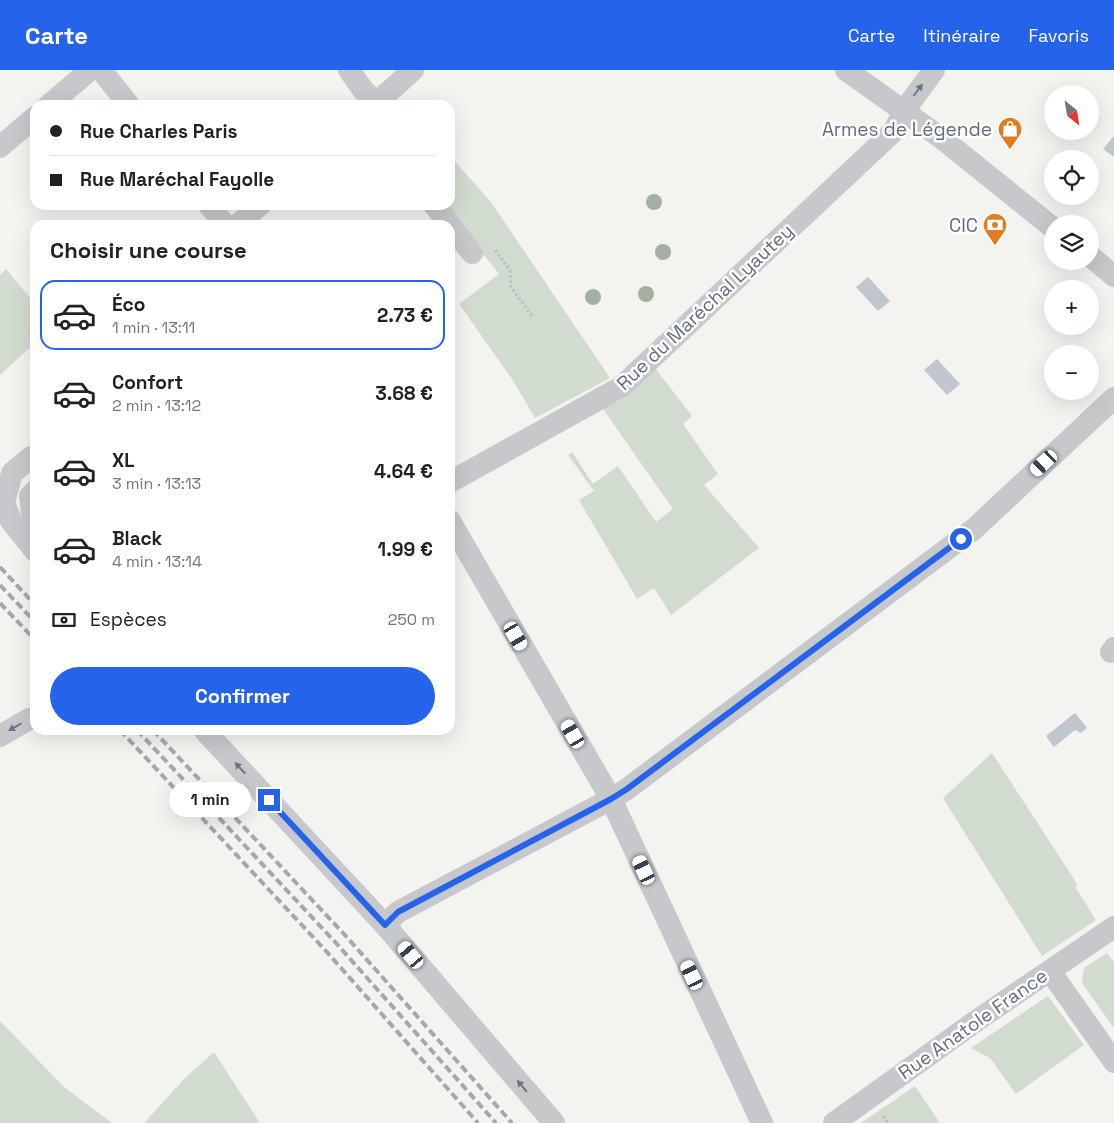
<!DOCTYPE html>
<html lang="fr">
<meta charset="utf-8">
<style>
body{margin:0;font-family:"Space Grotesk",sans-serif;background:#f2f2f2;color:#222;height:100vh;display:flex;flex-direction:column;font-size:19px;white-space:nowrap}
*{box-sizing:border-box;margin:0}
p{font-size:16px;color:#767676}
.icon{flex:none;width:28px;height:28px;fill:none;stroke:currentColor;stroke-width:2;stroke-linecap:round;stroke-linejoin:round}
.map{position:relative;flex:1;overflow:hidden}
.drawer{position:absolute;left:30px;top:150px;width:425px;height:515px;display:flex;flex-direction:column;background:#fff;border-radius:15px;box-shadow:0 5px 20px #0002}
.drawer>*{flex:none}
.top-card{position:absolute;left:30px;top:30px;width:425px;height:110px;border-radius:15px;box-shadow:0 5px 20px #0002;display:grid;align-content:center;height:110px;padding:0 20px;background:#fff}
.needle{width:32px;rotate:150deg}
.buttons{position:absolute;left:1044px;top:15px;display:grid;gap:10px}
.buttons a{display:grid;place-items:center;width:55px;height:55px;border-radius:50%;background:#fff;box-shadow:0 5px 20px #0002;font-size:25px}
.end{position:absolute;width:22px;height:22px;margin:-11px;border:6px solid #2563eb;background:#fff;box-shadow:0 0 0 2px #fff}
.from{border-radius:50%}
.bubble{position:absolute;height:35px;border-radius:18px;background:#fff;box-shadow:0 5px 20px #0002;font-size:16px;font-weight:700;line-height:35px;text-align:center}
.car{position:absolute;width:15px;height:30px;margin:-15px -8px;border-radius:6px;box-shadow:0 0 4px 1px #0007;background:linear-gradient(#fff 24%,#345 0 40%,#fff 0 76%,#345 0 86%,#fff 0)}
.top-card b{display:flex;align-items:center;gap:18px;height:48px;font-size:19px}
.top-card b+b{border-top:1px solid #e0e0e0}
.top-card i{width:12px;height:12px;background:#222}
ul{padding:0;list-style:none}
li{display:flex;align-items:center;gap:15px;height:70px;margin:0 10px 8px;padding:0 10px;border:2px solid transparent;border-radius:15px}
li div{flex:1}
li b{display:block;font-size:19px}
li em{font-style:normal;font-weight:700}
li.on{border-color:#2563eb}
li>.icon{width:45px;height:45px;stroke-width:1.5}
h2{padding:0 20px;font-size:22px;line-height:60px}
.pay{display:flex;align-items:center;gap:12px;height:55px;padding:0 20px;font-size:19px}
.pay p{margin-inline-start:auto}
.primary-button{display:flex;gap:10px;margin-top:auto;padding:10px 20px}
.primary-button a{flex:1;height:58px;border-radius:30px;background:#2563eb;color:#fff;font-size:20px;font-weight:700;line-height:58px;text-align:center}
header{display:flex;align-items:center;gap:30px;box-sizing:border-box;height:70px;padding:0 25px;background:#2563eb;color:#fff}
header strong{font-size:24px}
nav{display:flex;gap:28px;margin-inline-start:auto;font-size:18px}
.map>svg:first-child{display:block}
.green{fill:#d2dbd0}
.water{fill:#bfc6cd}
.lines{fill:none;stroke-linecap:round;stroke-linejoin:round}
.path{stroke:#bdbec0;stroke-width:3;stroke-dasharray:2.5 2.5;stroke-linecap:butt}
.minor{stroke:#c6c8cc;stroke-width:22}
.rail{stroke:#a3a7ae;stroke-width:4;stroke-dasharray:8 4;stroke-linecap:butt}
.tree{fill:#a3b0a1}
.oneway{fill:#6c7588}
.route{stroke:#2563eb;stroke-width:6}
.labels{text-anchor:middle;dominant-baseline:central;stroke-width:5;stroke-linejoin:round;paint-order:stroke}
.poi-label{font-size:19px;fill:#626c81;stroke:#fff;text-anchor:end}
.street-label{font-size:19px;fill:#626c81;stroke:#fff}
</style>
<header>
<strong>Carte</strong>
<nav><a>Carte</a><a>Itinéraire</a><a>Favoris</a></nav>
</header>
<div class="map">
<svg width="1114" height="1053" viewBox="0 0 1114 1053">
<rect width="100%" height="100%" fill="#f3f4ef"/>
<!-- green -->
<g class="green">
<path d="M450,86L491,132L610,308L535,348L512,309L459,234L499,204L444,135H450Z"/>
<path d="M6,199L35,234V273L0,305V205Z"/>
<path d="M655,298L692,346L683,354L718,404L704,415L759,478L671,545L654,518L637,529L579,430L594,421L568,385L572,382L593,414L618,396L656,452L673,439L603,339L623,329Z"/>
<path d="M992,683L1074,809L1077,815L1076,818L1096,850L1042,886L943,728Z"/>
<path d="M1107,883L1114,892V958L1082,913L1084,898Z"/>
<path d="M1048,926L1084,975L1016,1024L990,988L971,978Z"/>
<path d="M0,951L64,1017L112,1053H0Z"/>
<path d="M214,982L260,1053H144L186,1007Z"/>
<path d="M915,1016L940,1053H861Z"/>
</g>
<!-- water -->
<g class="water">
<path d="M1114,66V87L1103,79Z"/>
<path d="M868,207L890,231L878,241L856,217Z"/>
<path d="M937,289L960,314L947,325L924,300Z"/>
<path d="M1075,643L1087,658L1081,663L1075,660L1054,677L1046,666Z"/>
</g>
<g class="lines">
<!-- path -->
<g class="path">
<path d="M495,180L510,200L511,217L532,246"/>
<path d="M883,1046L888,1053"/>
</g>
<!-- minor -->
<g class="minor">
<path d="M101,0L129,35"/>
<path d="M349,0L364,21L377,33"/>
<path d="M846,0L940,67L1052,157"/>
<path d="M49,35L90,0"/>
<path d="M374,35L413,0"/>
<path d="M0,77L35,47"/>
<path d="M209,135L225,155"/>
<path d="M434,135L450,155"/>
<path d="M237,155L260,135"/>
<path d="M450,155L472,183"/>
<path d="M1090,186L1114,206"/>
<path d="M31,387L12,403L4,432L11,451L35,481"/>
<path d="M450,412L621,317L894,61L904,41L934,0"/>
<path d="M35,421L30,426L35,471"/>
<path d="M450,451L611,729L762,1053"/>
<path d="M1111,582L1114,578"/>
<path d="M204,660L385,855L554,1053"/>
<path d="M0,666L29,649"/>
<path d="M385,855L398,842L611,729L627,719L974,459L1114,328"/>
<path d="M1050,901L1114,992"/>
<path d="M834,1053L976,951L1114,857"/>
</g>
<!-- rail -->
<g class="rail">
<path d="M0,497L35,535"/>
<path d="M0,515L35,552"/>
<path d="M0,533L35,570"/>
<path d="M120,660L326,881L478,1053"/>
<path d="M137,660L336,873L496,1053"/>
<path d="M153,660L344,864L512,1053"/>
</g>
</g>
<!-- trees -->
<g class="tree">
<circle cx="654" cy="132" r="8"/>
<circle cx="663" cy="182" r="8"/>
<circle cx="646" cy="224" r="8"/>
<circle cx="593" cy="227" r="8"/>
</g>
<!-- one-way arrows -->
<defs><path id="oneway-solid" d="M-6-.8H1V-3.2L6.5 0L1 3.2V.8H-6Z" transform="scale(1.25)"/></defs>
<g class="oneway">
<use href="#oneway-solid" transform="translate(918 20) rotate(-53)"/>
<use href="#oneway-solid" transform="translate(15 657) rotate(150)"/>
<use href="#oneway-solid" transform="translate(240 698) rotate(-133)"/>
<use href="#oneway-solid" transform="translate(522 1016) rotate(-130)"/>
</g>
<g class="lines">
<!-- route -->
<path class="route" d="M269,730L385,855L398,842L611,729L627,719L961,469"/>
</g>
<!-- icons -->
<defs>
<symbol id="shop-pin" viewBox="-11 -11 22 30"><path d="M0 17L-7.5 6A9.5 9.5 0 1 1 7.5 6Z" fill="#e37b20" stroke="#fff"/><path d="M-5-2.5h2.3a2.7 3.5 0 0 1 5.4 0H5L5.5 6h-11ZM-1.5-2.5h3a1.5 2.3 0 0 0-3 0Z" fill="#fff"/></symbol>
<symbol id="bank-pin" viewBox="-11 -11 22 30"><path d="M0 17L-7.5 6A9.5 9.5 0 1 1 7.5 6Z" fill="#e37b20" stroke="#fff"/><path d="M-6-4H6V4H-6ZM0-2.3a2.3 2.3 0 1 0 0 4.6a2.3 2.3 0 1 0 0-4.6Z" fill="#fff"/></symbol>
</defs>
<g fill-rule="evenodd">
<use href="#shop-pin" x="996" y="45" width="28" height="38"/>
<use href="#bank-pin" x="981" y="141" width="28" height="38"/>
</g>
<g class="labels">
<!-- poi labels -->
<g class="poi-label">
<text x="992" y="59">Armes de Légende</text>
<text x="978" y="155">CIC</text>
</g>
<!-- street labels -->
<g class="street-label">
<text transform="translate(705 237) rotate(-43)">Rue du Maréchal Lyautey</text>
<text transform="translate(973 954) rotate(-35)">Rue Anatole France</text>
</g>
</g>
</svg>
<div class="buttons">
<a><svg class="needle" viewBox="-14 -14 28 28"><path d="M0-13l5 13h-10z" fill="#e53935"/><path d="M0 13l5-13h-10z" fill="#767676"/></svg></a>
<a><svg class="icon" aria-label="locate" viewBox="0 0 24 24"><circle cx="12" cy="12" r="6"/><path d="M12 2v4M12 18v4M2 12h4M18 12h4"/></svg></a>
<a><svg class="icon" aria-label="layers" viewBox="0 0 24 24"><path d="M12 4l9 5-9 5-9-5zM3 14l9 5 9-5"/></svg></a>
<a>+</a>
<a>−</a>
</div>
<i class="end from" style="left:961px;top:469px"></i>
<i class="end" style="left:269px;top:730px"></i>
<div class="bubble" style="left:169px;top:712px;width:82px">1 min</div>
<i class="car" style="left:1044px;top:393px;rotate:227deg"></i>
<i class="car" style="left:516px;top:566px;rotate:150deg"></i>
<i class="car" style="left:573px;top:664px;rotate:330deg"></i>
<i class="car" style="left:644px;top:800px;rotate:335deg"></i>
<i class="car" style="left:411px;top:885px;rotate:320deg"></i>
<i class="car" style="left:692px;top:905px;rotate:335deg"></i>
<div class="top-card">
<b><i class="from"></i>Rue Charles Paris</b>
<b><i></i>Rue Maréchal Fayolle</b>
</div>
<section class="drawer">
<h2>Choisir une course</h2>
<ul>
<li class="on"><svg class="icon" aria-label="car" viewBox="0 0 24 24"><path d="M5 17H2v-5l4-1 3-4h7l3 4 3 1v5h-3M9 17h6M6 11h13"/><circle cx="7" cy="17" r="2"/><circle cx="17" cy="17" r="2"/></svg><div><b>Éco</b><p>1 min · 13:11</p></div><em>2.73 €</em></li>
<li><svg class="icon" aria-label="car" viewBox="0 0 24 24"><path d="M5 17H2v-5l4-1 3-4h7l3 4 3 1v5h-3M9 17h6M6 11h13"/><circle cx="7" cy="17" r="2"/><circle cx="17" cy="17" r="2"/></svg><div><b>Confort</b><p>2 min · 13:12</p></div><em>3.68 €</em></li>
<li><svg class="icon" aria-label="car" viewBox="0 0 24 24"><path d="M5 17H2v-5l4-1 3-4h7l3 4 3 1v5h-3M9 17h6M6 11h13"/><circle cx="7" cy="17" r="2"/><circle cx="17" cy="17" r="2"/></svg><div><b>XL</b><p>3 min · 13:13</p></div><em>4.64 €</em></li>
<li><svg class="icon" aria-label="car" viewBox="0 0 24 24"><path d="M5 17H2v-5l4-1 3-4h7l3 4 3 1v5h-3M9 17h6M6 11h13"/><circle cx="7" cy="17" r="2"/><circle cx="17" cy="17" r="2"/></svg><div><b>Black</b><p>4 min · 13:14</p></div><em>1.99 €</em></li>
</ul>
<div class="pay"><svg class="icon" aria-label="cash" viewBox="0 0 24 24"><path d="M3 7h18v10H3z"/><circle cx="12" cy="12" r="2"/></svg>Espèces<p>250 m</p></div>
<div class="primary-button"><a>Confirmer</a></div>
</section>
</div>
